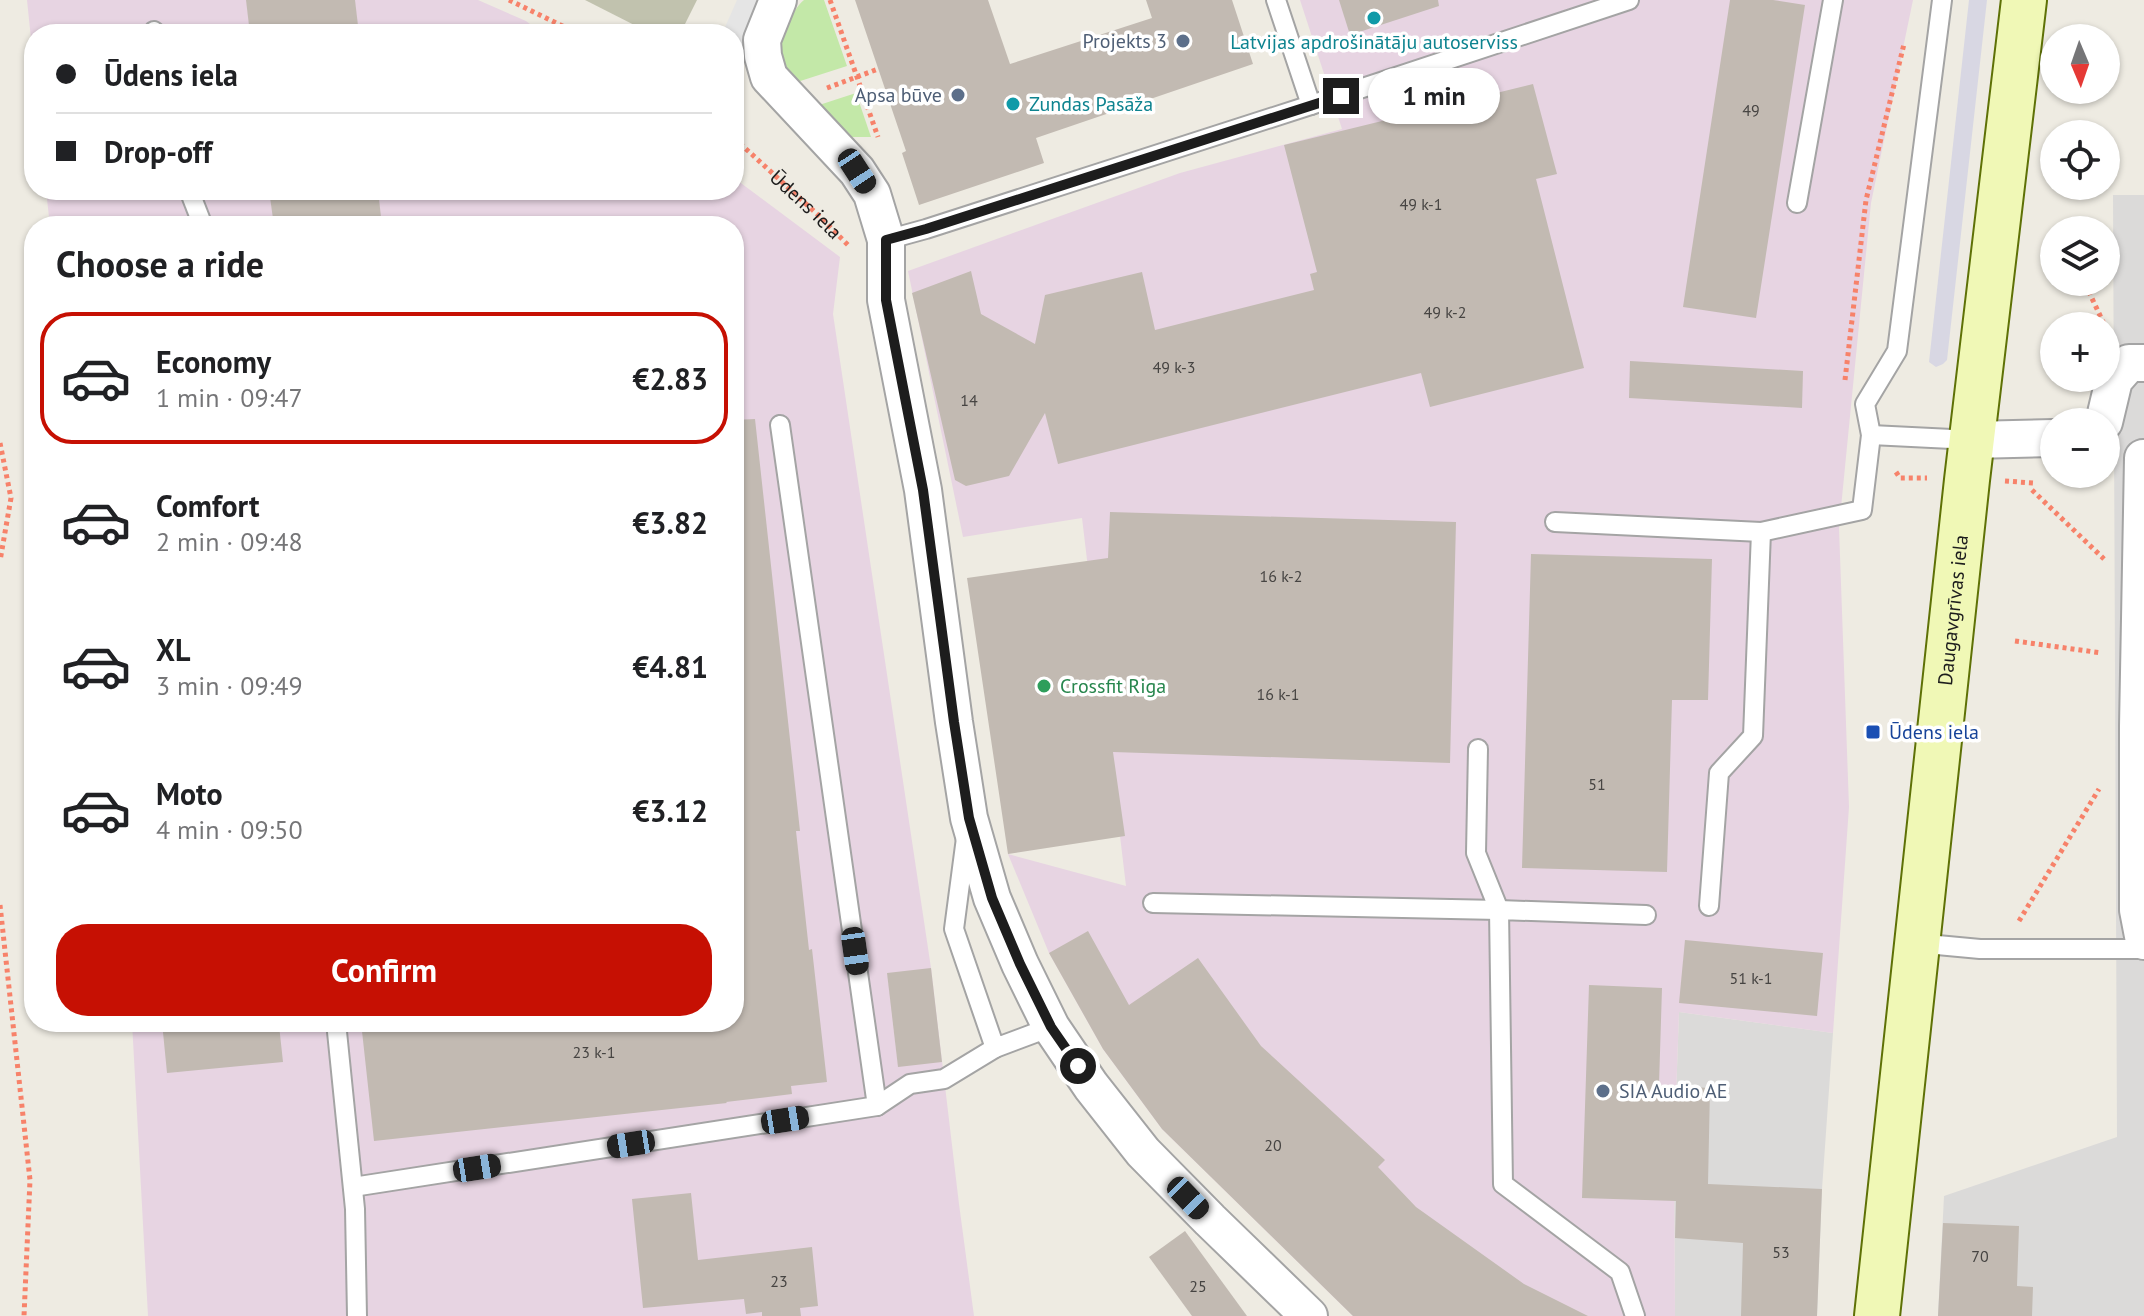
<!DOCTYPE html>
<meta charset="utf-8">
<style>
body{margin:0;font-family:"PT Sans",sans-serif;background:#f6f6f6;color:#202124;height:100vh;display:flex;flex-direction:column;font-size:30px;white-space:nowrap}
*{box-sizing:border-box;margin:0}
p{font-size:26px;color:#757577}
.icon{flex:none;width:44px;height:44px;fill:none;stroke:currentColor;stroke-width:2;stroke-linecap:round;stroke-linejoin:round}
.map{position:relative;flex:1;overflow:hidden}
.panel{position:absolute;left:24px;top:216px;width:720px;height:816px;display:flex;flex-direction:column;background:#fff;border-radius:32px;box-shadow:0 2px 6px #0004}
.panel>*{flex:none}
.banner{position:absolute;left:24px;top:24px;width:720px;height:176px;border-radius:32px;box-shadow:0 2px 6px #0004;display:grid;align-content:center;height:176px;padding:0 32px;background:#fff}
.needle{width:52px;rotate:178deg}
.fabs{position:absolute;left:2040px;top:24px;display:grid;gap:16px}
.fabs a{display:grid;place-items:center;width:80px;height:80px;border-radius:50%;background:#fff;box-shadow:0 2px 6px #0004;font-size:40px}
.end{position:absolute;width:36px;height:36px;margin:-18px;border:10px solid #1d1d1d;background:#fff;box-shadow:0 0 0 4px #fff}
.from{border-radius:50%}
.bubble{position:absolute;height:56px;border-radius:28px;background:#fff;box-shadow:0 2px 6px #0004;font-size:26px;font-weight:700;line-height:56px;text-align:center}
.car{position:absolute;width:24px;height:48px;margin:-24px -12px;border-radius:10px;box-shadow:0 0 6px 2px #0007;background:linear-gradient(#222 24%,#8ab4d8 0 40%,#222 0 76%,#8ab4d8 0 86%,#222 0)}
.banner b{display:flex;align-items:center;gap:28px;height:76px;font-size:30px}
.banner b+b{border-top:2px solid #e0e0e0}
.banner i{width:20px;height:20px;background:#202124}
ul{padding:0;list-style:none}
li{display:flex;align-items:center;gap:24px;height:132px;margin:0 16px 12px;padding:0 16px;border:4px solid transparent;border-radius:32px}
li div{flex:1}
li b{display:block;font-size:30px}
li em{font-style:normal;font-weight:700}
li.on{border-color:#c61003}
li>.icon{width:72px;height:72px;stroke-width:1.5}
h2{padding:0 32px;font-size:36px;line-height:96px}
.button{display:flex;gap:16px;margin-top:auto;padding:16px 32px}
.button a{flex:1;height:92px;border-radius:32px;background:#c61003;color:#fff;font-size:32px;font-weight:700;line-height:92px;text-align:center}
.map>svg:first-child{display:block}
.residential{fill:#dbdad9}
.industrial{fill:#e7d4e2}
.construction{fill:#c1c2ae}
.grass{fill:#c3e8a8}
.parking{fill:#e5e5e5}
.plaza{fill:#d8d7e3}
.building{fill:#c2bab2}
.lines{fill:none;stroke-linecap:round;stroke-linejoin:round}
.service-casing{stroke:#a4a4a4;stroke-width:22}
.minor-casing{stroke:#a4a4a4;stroke-width:40}
.secondary-casing{stroke:#5e7106;stroke-width:48}
.path{stroke:#f7826a;stroke-width:5;stroke-dasharray:4 4;stroke-linecap:butt}
.service{stroke:#fff;stroke-width:18}
.minor{stroke:#fff;stroke-width:36}
.secondary{stroke:#f0f8b6;stroke-width:44}
.route{stroke:#1d1d1d;stroke-width:10}
.culture-dot{fill:#0f9aa8;stroke:#fff;stroke-width:3}
.service-dot{fill:#5c6f8a;stroke:#fff;stroke-width:3}
.leisure-dot{fill:#2e9e5b;stroke:#fff;stroke-width:3}
.transit-dot{fill:#1a4fb4;stroke:#fff;stroke-width:3}
.labels{text-anchor:middle;dominant-baseline:central;stroke-width:7;stroke-linejoin:round;paint-order:stroke}
.number-label{font-size:16px;fill:#464442}
.service-label{font-size:20px;fill:#4e5e75;stroke:#fff;text-anchor:end}
.culture-label{font-size:20px;fill:#0d838f;stroke:#fff}
.street-label{font-size:20px;fill:#1d1d1d;stroke:#fff}
.leisure-label{font-size:20px;fill:#27864d;stroke:#fff;text-anchor:start}
.transit-label{font-size:20px;fill:#164399;stroke:#fff;text-anchor:start}
</style>
<div class="map">
<svg width="2144" height="1316" viewBox="0 0 2144 1316">
<rect width="100%" height="100%" fill="#eeebe2"/>
<!-- residential -->
<g class="residential">
<path d="M2113,195H2144V1316H1938L1944,1196L2117,1137Z"/>
<path d="M1679,1012L1833,1033L1822,1189L1817,1316H1675L1674,1154Z"/>
</g>
<!-- industrial -->
<g class="industrial">
<path d="M27,0H478L526,21L543,34H34V68Z"/>
<path d="M1300,0H1913L1871,203L1839,528L1849,807L1833,1033L1679,1012L1674,1154L1675,1316H1353L1162,1129L1103,1049L1049,953L1008,854L1126,886L1082,518L963,537L908,271L1180,173L1342,129Z"/>
<path d="M734,178L840,257L833,314L931,968L959,1204L974,1316H148L132,1022H734V226H50L46,190H734Z"/>
</g>
<!-- construction -->
<path class="construction" d="M585,0H697L680,34H652Z"/>
<!-- grass -->
<g class="grass">
<path d="M804,0H824L847,66L791,84C788,77 782,67 780,60C777,45 792,9 804,0Z"/>
<path d="M856,93L871,137H841L813,107Z"/>
</g>
<!-- parking -->
<path class="parking" d="M737,0H765L736,66L734,64V34H722Z"/>
<!-- plaza -->
<path class="plaza" d="M1969,0H1987L1947,360L1943,364L1936,367L1929,362Z"/>
<!-- building -->
<g class="building">
<path d="M246,0H355L359,34H250Z"/>
<path d="M855,0H988L1010,64L1152,18L1146,0H1232L1253,64L1036,138L1044,163L919,205L902,153L906,151Z"/>
<path d="M1339,0H1438L1439,6L1350,35Z"/>
<path d="M1730,0H1773L1805,5L1756,318L1683,307Z"/>
<path d="M1533,84L1557,174L1536,179L1584,368L1430,407L1421,373L1058,464L1045,413L1009,476L966,486L955,480L912,293L971,271L981,314L1035,344L1045,295L1142,272L1155,330L1314,290L1310,274L1317,272L1284,145Z"/>
<path d="M269,190H378L382,226H274Z"/>
<path d="M1630,361L1803,371L1802,408L1629,398Z"/>
<path d="M755,419L800,831H796L809,950L812,949L827,1082L791,1086L792,1094L726,1102L727,1103L374,1141L361,1022H734V420Z"/>
<path d="M1110,512L1456,522L1450,763L1113,752L1125,836L1008,854L967,578L1108,558Z"/>
<path d="M1531,554L1712,559L1708,700H1672L1667,872L1522,868Z"/>
<path d="M1088,931L1129,1005L1198,958L1261,1046L1385,1160L1378,1167L1416,1207L1524,1284L1588,1316H1353L1162,1129L1103,1049L1049,953Z"/>
<path d="M1685,940L1823,953L1817,1016L1679,1003Z"/>
<path d="M931,968L942,1062L898,1067L887,973Z"/>
<path d="M1589,985L1662,988L1659,1085L1710,1088L1708,1184L1822,1189L1817,1316H1741L1743,1243L1675,1238L1676,1201L1582,1198Z"/>
<path d="M162,1022H274V1025H279L283,1062L167,1073Z"/>
<path d="M691,1193L698,1260L812,1247L818,1306L800,1308L801,1316H762V1312L746,1314L744,1299L643,1308L632,1199Z"/>
<path d="M1943,1223L2019,1226L2017,1286L2033,1287L2032,1316H1938Z"/>
<path d="M1185,1231L1247,1316H1192L1149,1257Z"/>
</g>
<g class="lines">
<defs>
<g id="service">
<path d="M1276,0L1311,105"/>
<path d="M154,31L155,34"/>
<path d="M189,190L203,226"/>
<path d="M1797,203L1833,0"/>
<path d="M886,240L926,229L1311,105L1629,0"/>
<path d="M780,425L877,1106"/>
<path d="M1871,435L1972,440"/>
<path d="M1555,522L1761,532L1862,510L1871,435L1865,404L1897,351L1942,0"/>
<path d="M966,838L954,929L995,1048L1051,1027"/>
<path d="M1153,903L1499,910L1476,853L1478,749"/>
<path d="M1709,906L1719,773L1753,736L1761,532"/>
<path d="M1916,943L1980,949H2144"/>
<path d="M336,1022L355,1209L357,1316"/>
<path d="M353,1187L877,1106L910,1084L944,1079L995,1048"/>
<path d="M1635,1316L1620,1272L1503,1184L1499,910L1646,915"/>
</g>
<g id="minor">
<path d="M778,0L762,40L763,56L769,77L857,171L872,194L886,240V300L923,490L954,722L969,818L992,898L1020,964L1051,1027L1091,1086L1143,1152L1210,1220L1309,1316"/>
<path d="M2104,422L2114,380L2129,363H2144"/>
<path d="M1972,440L2054,438"/>
<path d="M2143,458L2138,726V910L2144,941"/>
</g>
<g id="secondary">
<path id="s2" d="M1877,1316L1967,480L2024,0"/>
</g>
</defs>
<!-- service casing -->
<use href="#service" class="service-casing"/>
<!-- minor casing -->
<use href="#minor" class="minor-casing"/>
<!-- secondary casing -->
<use href="#secondary" class="secondary-casing"/>
<!-- path -->
<g class="path">
<path d="M509,0L579,34"/>
<path d="M830,0L878,137"/>
<path d="M827,88L878,69"/>
<path id="s1" d="M734,138L817,214L848,245"/>
<path d="M2076,282L2088,290L2105,326"/>
<path d="M1845,380L1866,200L1904,44"/>
<path d="M0,443L11,498L0,561"/>
<path d="M1896,472L1900,478H1927"/>
<path d="M2005,481L2033,483"/>
<path d="M2032,490L2104,559"/>
<path d="M2015,641L2102,653"/>
<path d="M0,905L30,1180L24,1316"/>
<path d="M2019,921L2099,789"/>
</g>
<!-- service -->
<use href="#service" class="service"/>
<!-- minor -->
<use href="#minor" class="minor"/>
<!-- secondary -->
<use href="#secondary" class="secondary"/>
</g>
<g class="lines">
<!-- route -->
<path class="route" d="M1078,1066L1051,1027L1020,964L992,898L969,818L954,722L923,490L886,300V240L926,229L1341,96"/>
</g>
<!-- markers -->
<g class="culture-dot">
<circle cx="1374" cy="18" r="8"/>
<circle cx="1013" cy="104" r="8"/>
</g>
<g class="service-dot">
<circle cx="1183" cy="41" r="8"/>
<circle cx="958" cy="95" r="8"/>
<circle cx="1603" cy="1091" r="8"/>
</g>
<circle class="leisure-dot" cx="1044" cy="686" r="8"/>
<rect class="transit-dot" x="1865" y="724" width="16" height="16" rx="4"/>
<g class="labels">
<!-- number labels -->
<g class="number-label">
<text x="1751" y="110">49</text>
<text x="1421" y="204">49 k-1</text>
<text x="1445" y="312">49 k-2</text>
<text x="1174" y="367">49 k-3</text>
<text x="969" y="400">14</text>
<text x="1281" y="576">16 k-2</text>
<text x="1278" y="694">16 k-1</text>
<text x="1597" y="784">51</text>
<text x="1751" y="978">51 k-1</text>
<text x="594" y="1052">23 k-1</text>
<text x="1273" y="1145">20</text>
<text x="1781" y="1252">53</text>
<text x="1980" y="1256">70</text>
<text x="779" y="1281">23</text>
<text x="1198" y="1286">25</text>
</g>
<!-- service labels -->
<g class="service-label">
<text x="1167" y="41">Projekts 3</text>
<text x="942" y="95">Apsa būve</text>
<text x="1619" y="1091" text-anchor="start">SIA Audio AE</text>
</g>
<!-- culture labels -->
<g class="culture-label">
<text x="1374" y="42">Latvijas apdrošinātāju autoserviss</text>
<text x="1029" y="104" text-anchor="start">Zundas Pasāža</text>
</g>
<!-- street labels -->
<g class="street-label">
<text stroke="none"><textPath href="#s1" startOffset="98">Ūdens iela</textPath></text>
<text stroke="none"><textPath href="#s2" startOffset="710">Daugavgrīvas iela</textPath></text>
</g>
<!-- leisure labels -->
<g class="leisure-label">
<text x="1060" y="686">Crossfit Riga</text>
</g>
<!-- transit labels -->
<g class="transit-label">
<text x="1889" y="732">Ūdens iela</text>
</g>
</g>
</svg>
<div class="fabs">
<a><svg class="needle" viewBox="-14 -14 28 28"><path d="M0-13l5 13h-10z" fill="#e53935"/><path d="M0 13l5-13h-10z" fill="#757577"/></svg></a>
<a><svg class="icon" aria-label="locate" viewBox="0 0 24 24"><circle cx="12" cy="12" r="6"/><path d="M12 2v4M12 18v4M2 12h4M18 12h4"/></svg></a>
<a><svg class="icon" aria-label="layers" viewBox="0 0 24 24"><path d="M12 4l9 5-9 5-9-5zM3 14l9 5 9-5"/></svg></a>
<a>+</a>
<a>−</a>
</div>
<i class="end from" style="left:1078px;top:1066px"></i>
<i class="end" style="left:1341px;top:96px"></i>
<div class="bubble" style="left:1368px;top:68px;width:132px">1 min</div>
<i class="car" style="left:857px;top:171px;rotate:147deg"></i>
<i class="car" style="left:855px;top:951px;rotate:172deg"></i>
<i class="car" style="left:785px;top:1120px;rotate:81deg"></i>
<i class="car" style="left:631px;top:1144px;rotate:261deg"></i>
<i class="car" style="left:477px;top:1168px;rotate:81deg"></i>
<i class="car" style="left:1188px;top:1198px;rotate:136deg"></i>
<div class="banner">
<b><i class="from"></i>Ūdens iela</b>
<b><i></i>Drop-off</b>
</div>
<section class="panel">
<h2>Choose a ride</h2>
<ul>
<li class="on"><svg class="icon" aria-label="car" viewBox="0 0 24 24"><path d="M5 17H2v-5l4-1 3-4h7l3 4 3 1v5h-3M9 17h6M6 11h13"/><circle cx="7" cy="17" r="2"/><circle cx="17" cy="17" r="2"/></svg><div><b>Economy</b><p>1 min · 09:47</p></div><em>€2.83</em></li>
<li><svg class="icon" aria-label="car" viewBox="0 0 24 24"><path d="M5 17H2v-5l4-1 3-4h7l3 4 3 1v5h-3M9 17h6M6 11h13"/><circle cx="7" cy="17" r="2"/><circle cx="17" cy="17" r="2"/></svg><div><b>Comfort</b><p>2 min · 09:48</p></div><em>€3.82</em></li>
<li><svg class="icon" aria-label="car" viewBox="0 0 24 24"><path d="M5 17H2v-5l4-1 3-4h7l3 4 3 1v5h-3M9 17h6M6 11h13"/><circle cx="7" cy="17" r="2"/><circle cx="17" cy="17" r="2"/></svg><div><b>XL</b><p>3 min · 09:49</p></div><em>€4.81</em></li>
<li><svg class="icon" aria-label="car" viewBox="0 0 24 24"><path d="M5 17H2v-5l4-1 3-4h7l3 4 3 1v5h-3M9 17h6M6 11h13"/><circle cx="7" cy="17" r="2"/><circle cx="17" cy="17" r="2"/></svg><div><b>Moto</b><p>4 min · 09:50</p></div><em>€3.12</em></li>
</ul>
<div class="button"><a>Confirm</a></div>
</section>
</div>
